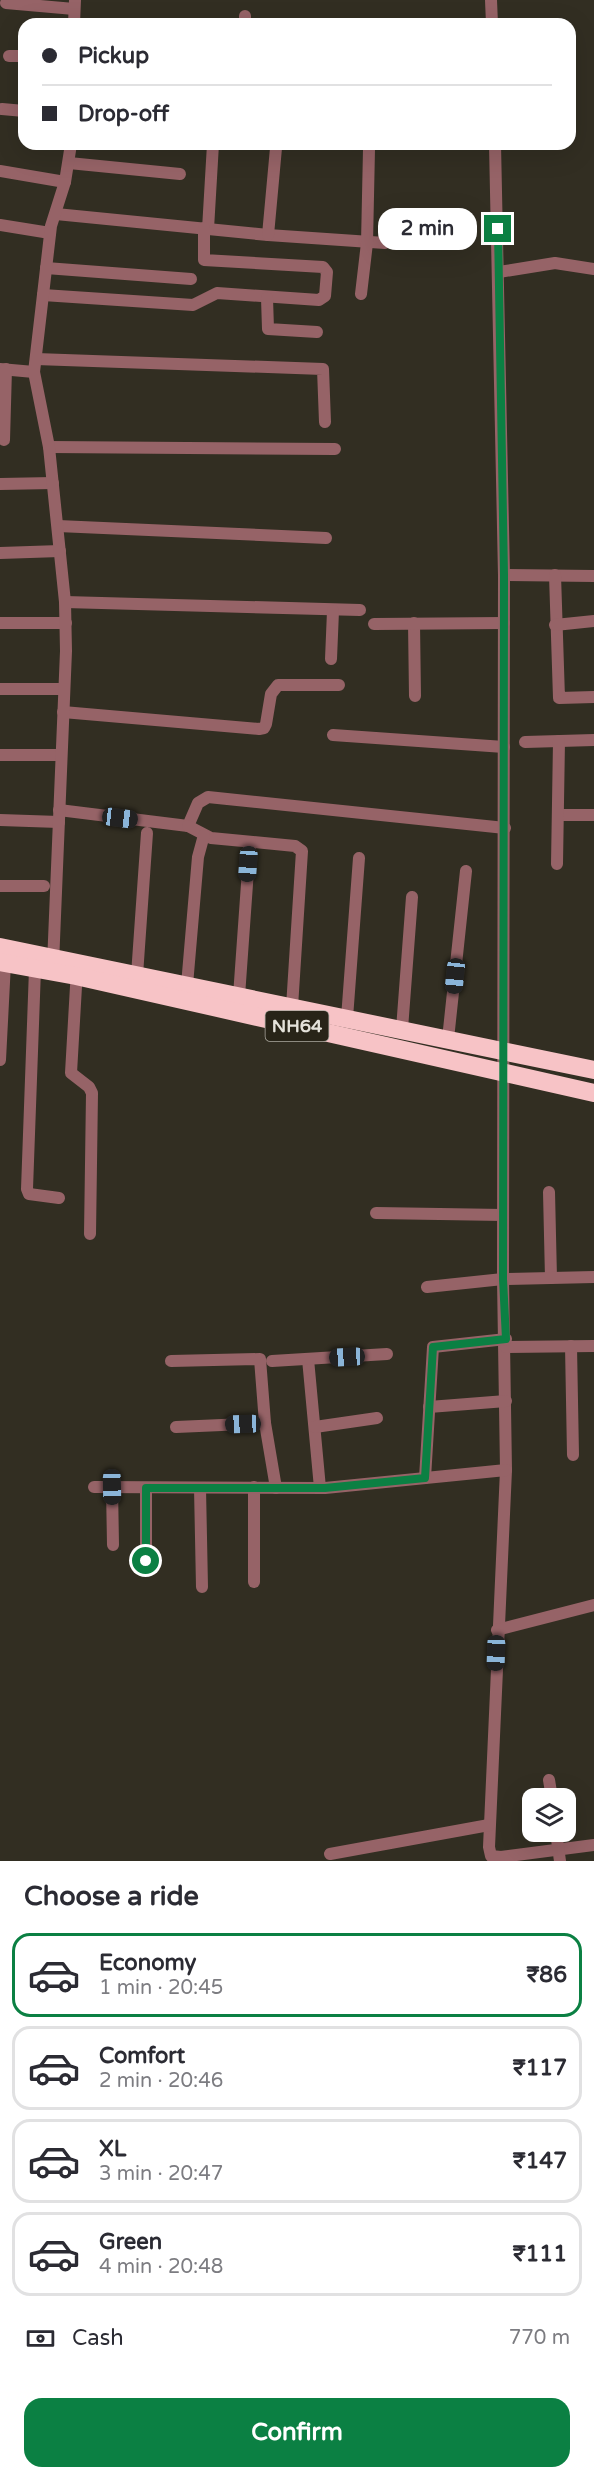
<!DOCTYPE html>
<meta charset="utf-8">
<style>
body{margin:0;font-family:"Varela Round",sans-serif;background:#f2f2f3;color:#2b2b33;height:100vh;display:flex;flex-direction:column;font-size:22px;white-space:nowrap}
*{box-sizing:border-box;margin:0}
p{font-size:20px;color:#7c7c81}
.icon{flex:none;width:33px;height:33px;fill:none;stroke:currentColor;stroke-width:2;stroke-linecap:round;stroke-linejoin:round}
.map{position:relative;height:1861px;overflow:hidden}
.drawer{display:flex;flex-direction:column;background:#fff;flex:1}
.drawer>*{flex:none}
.hud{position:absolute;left:18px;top:18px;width:558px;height:132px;border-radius:18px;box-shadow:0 6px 24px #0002;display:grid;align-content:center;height:132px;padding:0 24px;background:#fff}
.tools{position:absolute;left:522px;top:1788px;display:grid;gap:12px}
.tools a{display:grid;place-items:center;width:54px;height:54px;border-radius:12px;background:#fff;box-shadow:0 6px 24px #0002;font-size:30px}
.end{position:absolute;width:27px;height:27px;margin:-14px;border:8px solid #0b8043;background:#fff;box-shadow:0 0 0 3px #fff}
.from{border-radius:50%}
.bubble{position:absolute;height:42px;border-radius:18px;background:#fff;box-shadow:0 6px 24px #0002;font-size:20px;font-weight:700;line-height:42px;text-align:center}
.car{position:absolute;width:18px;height:36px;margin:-18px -9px;border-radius:8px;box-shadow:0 0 4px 2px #0007;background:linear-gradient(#222 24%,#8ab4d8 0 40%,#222 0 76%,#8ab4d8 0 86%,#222 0)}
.hud b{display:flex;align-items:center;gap:21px;height:57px;font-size:22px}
.hud b+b{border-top:2px solid #e1e1e2}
.hud i{width:15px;height:15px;background:#2b2b33}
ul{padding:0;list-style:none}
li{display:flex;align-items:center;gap:18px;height:84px;margin:0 12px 9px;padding:0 12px;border:3px solid #e1e1e2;border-radius:18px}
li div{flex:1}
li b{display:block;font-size:22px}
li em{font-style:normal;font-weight:700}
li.active{border-color:#0b8043}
li>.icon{width:54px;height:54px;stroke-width:1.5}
h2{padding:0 24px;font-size:27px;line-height:72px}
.pay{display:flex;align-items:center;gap:15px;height:66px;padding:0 24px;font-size:22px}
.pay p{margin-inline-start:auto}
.action{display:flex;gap:12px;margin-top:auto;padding:12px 24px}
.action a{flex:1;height:69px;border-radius:18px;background:#0b8043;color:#fff;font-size:24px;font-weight:700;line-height:69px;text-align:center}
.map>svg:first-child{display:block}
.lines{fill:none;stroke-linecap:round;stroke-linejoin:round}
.street{stroke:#966367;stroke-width:12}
.highway{stroke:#f7c3c6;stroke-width:18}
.route{stroke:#0b8043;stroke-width:8}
.labels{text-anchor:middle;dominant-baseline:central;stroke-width:4.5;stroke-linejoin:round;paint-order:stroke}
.shield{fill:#282418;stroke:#aca9a0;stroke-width:1.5}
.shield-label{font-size:18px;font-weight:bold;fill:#e4e2da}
</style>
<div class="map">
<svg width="594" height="1861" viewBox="0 0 594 1861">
<rect width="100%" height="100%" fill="#322e22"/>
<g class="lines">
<!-- street -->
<g class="street">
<path d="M491,0L492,24"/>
<path d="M6,3L74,9"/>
<path d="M245,16V24"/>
<path d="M74,24L75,0"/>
<path d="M9,56H24"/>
<path d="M2,109L24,111"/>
<path d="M495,144L504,575L503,1279L506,1470L489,1847L491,1856L501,1857L594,1845"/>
<path d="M69,163L180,174"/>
<path d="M0,171L65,182"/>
<path d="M56,214L268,235L385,243"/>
<path d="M0,225L50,233"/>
<path d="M208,229L213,144"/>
<path d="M268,235L276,148"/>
<path d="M46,268L191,279"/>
<path d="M499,272L555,263L594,269"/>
<path d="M361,294L367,243L369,149"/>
<path d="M43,295L193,305L217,293L319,300L325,296L327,272L323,267L204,260V228"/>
<path d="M267,298L268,329L317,332"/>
<path d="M36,359L323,369L325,422"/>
<path d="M0,369L34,372"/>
<path d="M4,440L6,369"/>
<path d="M49,447L335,449"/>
<path d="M0,484L53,483"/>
<path d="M58,526L326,538"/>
<path d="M0,553L60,551"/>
<path d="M504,575L594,576"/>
<path d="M555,575L559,698L594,697"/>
<path d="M65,602L360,610"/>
<path d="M0,623H66"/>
<path d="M414,623L415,696"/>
<path d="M374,624L504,623"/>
<path d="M555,625L594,621"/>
<path d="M331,659L333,611"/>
<path d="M0,689H64"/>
<path d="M63,712L259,729L264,728L266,724L271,694L278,685H339"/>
<path d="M333,735L504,747"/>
<path d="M525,742L594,740"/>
<path d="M0,755H61"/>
<path d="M59,810L188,826L198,803L208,797L505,828"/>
<path d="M558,815H594"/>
<path d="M0,820L59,822"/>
<path d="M188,826L211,838L295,846L302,851L292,1007"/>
<path d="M557,864L559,741"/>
<path d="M0,886H44"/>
<path d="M53,964L66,651L65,602L49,447L34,372L51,226L65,182L71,144"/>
<path d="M35,969L27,1189L29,1194L59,1198"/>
<path d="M77,969L71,1073L89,1087L92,1093L90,1234"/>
<path d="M137,975L147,833"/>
<path d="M187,985L198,857L204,835"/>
<path d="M239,996L250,842"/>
<path d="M347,1018L359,858"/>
<path d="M402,1029L412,897"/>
<path d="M448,1039L466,871"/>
<path d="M0,1060L5,963"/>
<path d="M549,1192L551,1278"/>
<path d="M376,1213L503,1215"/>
<path d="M427,1287L503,1279L594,1277"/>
<path d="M571,1346L573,1455"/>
<path d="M506,1347L594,1346"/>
<path d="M308,1359L320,1488"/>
<path d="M171,1361L260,1359L265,1423L276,1488"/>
<path d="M272,1361L387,1354"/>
<path d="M429,1407L506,1401"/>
<path d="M176,1427L265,1423"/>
<path d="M315,1427L377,1418"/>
<path d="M425,1478L433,1347L506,1339"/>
<path d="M94,1487L325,1488L506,1470"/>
<path d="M112,1487L113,1545"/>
<path d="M200,1488L202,1587"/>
<path d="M146,1561V1488"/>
<path d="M254,1582V1487"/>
<path d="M497,1630L594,1605"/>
<path d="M549,1780L552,1798"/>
<path d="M556,1832L560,1861"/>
<path d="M330,1854L489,1825"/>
</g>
<!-- highway -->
<g class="highway">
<path d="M0,947L594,1070"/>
<path d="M0,962L76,976L594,1093"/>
</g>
</g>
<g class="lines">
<!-- route -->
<path class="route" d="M146,1561V1488H325L425,1478L433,1347L506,1339L503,1279L504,575L498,229"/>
</g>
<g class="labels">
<!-- shield labels -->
<rect class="shield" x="265.5" y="1011" width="63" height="30" rx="4.5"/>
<g class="shield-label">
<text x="297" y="1026">NH64</text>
</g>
</g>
</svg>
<div class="tools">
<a><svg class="icon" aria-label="layers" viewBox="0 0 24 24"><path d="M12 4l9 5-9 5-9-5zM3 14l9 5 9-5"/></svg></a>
</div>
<i class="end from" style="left:146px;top:1561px"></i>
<i class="end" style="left:498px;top:229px"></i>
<div class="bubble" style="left:378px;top:208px;width:99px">2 min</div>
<i class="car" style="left:120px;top:818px;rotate:97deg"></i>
<i class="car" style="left:248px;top:864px;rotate:184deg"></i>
<i class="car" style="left:455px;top:976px;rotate:186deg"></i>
<i class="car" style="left:347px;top:1357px;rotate:267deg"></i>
<i class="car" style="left:243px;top:1424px;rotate:268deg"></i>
<i class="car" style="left:112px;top:1487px;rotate:179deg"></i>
<i class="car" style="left:496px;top:1653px;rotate:182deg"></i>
<div class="hud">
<b><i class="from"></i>Pickup</b>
<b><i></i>Drop-off</b>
</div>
</div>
<section class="drawer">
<h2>Choose a ride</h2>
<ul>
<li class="active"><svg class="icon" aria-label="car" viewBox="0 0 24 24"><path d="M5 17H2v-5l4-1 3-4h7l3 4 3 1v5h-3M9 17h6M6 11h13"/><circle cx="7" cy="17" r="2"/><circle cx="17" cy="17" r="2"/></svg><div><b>Economy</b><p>1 min · 20:45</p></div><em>₹86</em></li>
<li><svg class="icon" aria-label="car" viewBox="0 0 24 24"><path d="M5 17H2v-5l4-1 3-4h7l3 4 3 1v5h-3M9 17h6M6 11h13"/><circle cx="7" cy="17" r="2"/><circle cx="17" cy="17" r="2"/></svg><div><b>Comfort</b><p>2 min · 20:46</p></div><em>₹117</em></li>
<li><svg class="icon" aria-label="car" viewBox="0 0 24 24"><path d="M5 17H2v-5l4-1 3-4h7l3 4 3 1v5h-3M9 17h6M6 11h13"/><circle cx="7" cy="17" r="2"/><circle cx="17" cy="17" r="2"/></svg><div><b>XL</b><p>3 min · 20:47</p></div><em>₹147</em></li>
<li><svg class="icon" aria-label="car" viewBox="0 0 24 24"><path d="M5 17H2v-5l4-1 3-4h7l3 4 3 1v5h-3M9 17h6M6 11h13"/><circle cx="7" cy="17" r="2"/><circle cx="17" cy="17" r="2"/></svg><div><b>Green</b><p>4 min · 20:48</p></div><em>₹111</em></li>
</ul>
<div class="pay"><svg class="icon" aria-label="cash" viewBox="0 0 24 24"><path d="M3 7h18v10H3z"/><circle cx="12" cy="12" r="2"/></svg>Cash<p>770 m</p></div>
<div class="action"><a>Confirm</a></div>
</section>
